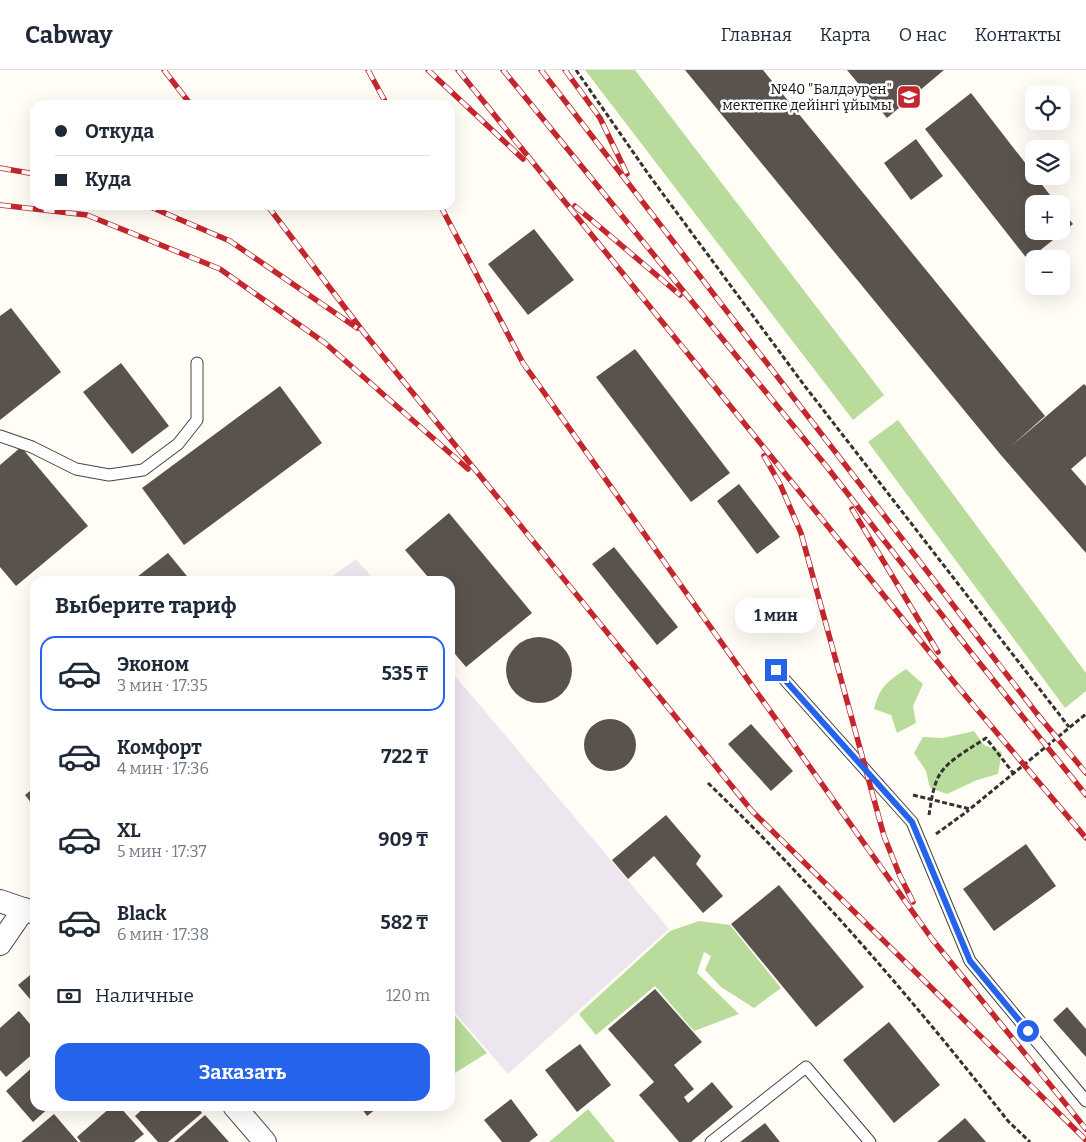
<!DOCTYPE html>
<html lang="ru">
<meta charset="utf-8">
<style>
body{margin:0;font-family:Bitter,serif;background:#f6f6f7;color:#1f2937;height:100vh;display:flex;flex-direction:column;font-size:19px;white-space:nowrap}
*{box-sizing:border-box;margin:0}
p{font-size:16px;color:#747a83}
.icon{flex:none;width:28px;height:28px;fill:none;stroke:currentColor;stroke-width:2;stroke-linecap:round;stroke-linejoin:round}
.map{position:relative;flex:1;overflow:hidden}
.sheet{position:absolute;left:30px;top:506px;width:425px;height:535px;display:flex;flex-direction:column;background:#fff;border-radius:15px;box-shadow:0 5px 20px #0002}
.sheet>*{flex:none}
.guide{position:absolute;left:30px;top:30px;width:425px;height:110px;border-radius:15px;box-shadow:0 5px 20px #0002;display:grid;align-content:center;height:110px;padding:0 25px;background:#fff}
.tools{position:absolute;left:1025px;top:15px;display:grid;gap:10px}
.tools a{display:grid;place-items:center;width:45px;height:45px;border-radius:10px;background:#fff;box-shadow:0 5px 20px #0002;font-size:25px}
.end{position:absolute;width:22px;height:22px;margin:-11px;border:6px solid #2563eb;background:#fff;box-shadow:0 0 0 2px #fff}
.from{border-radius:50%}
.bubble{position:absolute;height:35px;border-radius:15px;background:#fff;box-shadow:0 5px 20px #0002;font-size:16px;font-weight:700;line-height:35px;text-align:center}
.guide b{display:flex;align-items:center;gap:18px;height:48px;font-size:19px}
.guide b+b{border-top:1px solid #e0e1e3}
.guide i{width:12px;height:12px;background:#1f2937}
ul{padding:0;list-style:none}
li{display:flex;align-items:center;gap:15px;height:75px;margin:0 10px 8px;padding:0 15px;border:2px solid transparent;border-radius:15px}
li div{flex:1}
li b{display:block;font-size:19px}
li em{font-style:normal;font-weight:700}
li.selected{border-color:#2563eb}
li>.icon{width:45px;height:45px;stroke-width:1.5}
h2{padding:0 25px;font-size:22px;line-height:60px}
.pay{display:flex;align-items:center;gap:12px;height:55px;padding:0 25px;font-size:19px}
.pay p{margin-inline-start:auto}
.cta{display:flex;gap:10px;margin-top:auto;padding:10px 25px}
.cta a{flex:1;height:58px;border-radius:15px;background:#2563eb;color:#fff;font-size:20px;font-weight:700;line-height:58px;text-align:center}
header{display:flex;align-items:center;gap:30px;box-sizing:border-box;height:70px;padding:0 25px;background:#fff;border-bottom:1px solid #e0e1e3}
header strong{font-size:24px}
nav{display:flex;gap:28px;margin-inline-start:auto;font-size:18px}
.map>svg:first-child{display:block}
.industrial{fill:#eee6ef}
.forest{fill:#b9dc9c}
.building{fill:#5a524d}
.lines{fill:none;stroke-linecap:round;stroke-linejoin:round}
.service-casing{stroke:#444;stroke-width:13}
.minor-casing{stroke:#444;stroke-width:24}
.path{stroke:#333;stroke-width:3;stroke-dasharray:5 2.5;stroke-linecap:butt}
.service{stroke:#fff;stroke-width:11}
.minor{stroke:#fff;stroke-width:22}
.rail-casing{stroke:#c4262e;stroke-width:5.5}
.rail{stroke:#fff;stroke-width:4;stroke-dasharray:11;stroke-linecap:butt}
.route{stroke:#2563eb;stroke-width:6}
.labels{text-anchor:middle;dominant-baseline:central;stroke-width:5;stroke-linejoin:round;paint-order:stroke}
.poi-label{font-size:14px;fill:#111;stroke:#fff;text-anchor:end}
</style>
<header>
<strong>Cabway</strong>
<nav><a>Главная</a><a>Карта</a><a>О нас</a><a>Контакты</a></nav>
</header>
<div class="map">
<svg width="1086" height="1072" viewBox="0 0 1086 1072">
<rect width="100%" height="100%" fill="#fffdf5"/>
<!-- industrial -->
<g class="industrial">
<path d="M356,489L375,511H326Z"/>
<path d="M450,600L669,859L508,1004L450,937Z"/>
</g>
<!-- forest -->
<g class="forest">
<path d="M585,0H635L884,325L853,350Z"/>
<path d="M898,350L1086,603V621L1065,638L868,372Z"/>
<path d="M906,599L923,614L913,636L916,653L897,663L891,645L874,639C880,616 887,612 906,599Z"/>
<path d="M974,661L984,675L1002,682L998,704L977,710L947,724L930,718L926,701L914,683L923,667L943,668Z"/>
<path d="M699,851L730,855L781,918L754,938L721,917L705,900L711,886L704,882L697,903L739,944L694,961L655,916L596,965L579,944L670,861Z"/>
<path d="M450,940L487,983L450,1006Z"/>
<path d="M588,1039L615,1072H549Z"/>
</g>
<!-- building -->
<g class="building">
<path d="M685,0H763L1045,346L1010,377L1084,314L1086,316V386L1071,399L1086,416V483L1000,384Z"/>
<path d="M847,0H944L887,48Z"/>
<path d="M971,23L1057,134H1034V161H1061V139L1073,154L1028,190L925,59Z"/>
<path d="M916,69L943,106L911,130L884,93Z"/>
<path d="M534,159L574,210L528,245L488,194Z"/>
<path d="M11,238L61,302L0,350V246Z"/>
<path d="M635,279L730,403L691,432L596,307Z"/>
<path d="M121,293L169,356L132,384L83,322Z"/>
<path d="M280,316L322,373L184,475L142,418Z"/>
<path d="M21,377L88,456L16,516L0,497V395Z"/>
<path d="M739,414L780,467L757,484L717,431Z"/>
<path d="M449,443L532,543L466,597L450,578V511H423L428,507L405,480Z"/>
<path d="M614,477L678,557L657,575L592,494Z"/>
<path d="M168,483L191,511H141L137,507Z"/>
<circle cx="539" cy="600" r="33"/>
<circle cx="610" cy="675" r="26"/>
<path d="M751,654L793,701L771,721L728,674Z"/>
<path d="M35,717V738L25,725Z"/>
<path d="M666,745L701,786L696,794L723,826L703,843L654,786L628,809L612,790Z"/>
<path d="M1026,774L1056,816L994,861L963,819Z"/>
<path d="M779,815L864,917L816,957L731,854Z"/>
<path d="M35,901V935L18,915Z"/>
<path d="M655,919L702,972L674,995L694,1019L684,1027L688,1033L712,1012L733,1037L691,1072H679L639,1025L654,1012L608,959Z"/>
<path d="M1067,937L1086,959V987L1053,950Z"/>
<path d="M19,941L35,960V982L6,1007L0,1000V958Z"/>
<path d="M889,952L940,1015L894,1053L843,990Z"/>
<path d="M580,974L611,1015L577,1042L545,1000Z"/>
<path d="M35,995V1036H51L33,1052L6,1021Z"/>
<path d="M511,1029L538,1065L529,1072H502L484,1050Z"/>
<path d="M112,1036H119L144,1064L134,1072H81L77,1067Z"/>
<path d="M146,1036H197L202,1043L168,1072H158L135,1046Z"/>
<path d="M360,1036H380L367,1046Z"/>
<path d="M54,1044L78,1072H21Z"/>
<path d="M205,1045L229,1072H174Z"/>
<path d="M965,1048L986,1072H937Z"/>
<path d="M765,1053L780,1072H740Z"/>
</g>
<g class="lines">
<defs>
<g id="service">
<path d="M0,366L32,377L76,399L109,405L143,400L178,374L197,350V293"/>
<path d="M776,600L912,752L970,891L1086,1031"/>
<path d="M711,1072L806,997L870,1072"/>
</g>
<g id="minor">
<path d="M0,831L35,843"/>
<path d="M0,874L24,839"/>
<path d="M234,1036L265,1072"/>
</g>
</defs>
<!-- service casing -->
<use href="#service" class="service-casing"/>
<!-- minor casing -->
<use href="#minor" class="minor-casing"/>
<!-- path -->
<g class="path">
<path d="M576,0L649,105L804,315L1069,657"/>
<path d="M708,713C817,818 915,932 1008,1051L1030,1072"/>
<path d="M913,725L970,739L1086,644"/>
<path d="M929,745C931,733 933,715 940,704C948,690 973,677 986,668L1014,704"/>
<path d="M936,764L969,740"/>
</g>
<!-- service -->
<use href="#service" class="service"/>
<!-- minor -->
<use href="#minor" class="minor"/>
<defs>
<g id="rail">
<path d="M164,0L191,35"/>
<path d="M368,0L387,35"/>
<path d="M428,0L523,89"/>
<path d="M458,0L958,617L1086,768"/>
<path d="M503,0L827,397L973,585L1086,725"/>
<path d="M541,0L1041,649"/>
<path d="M565,0L600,48L627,104"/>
<path d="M0,98L35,104"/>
<path d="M0,135L87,145L220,199L325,273L468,399"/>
<path d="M146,135L230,171L357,258"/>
<path d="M267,135L365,264L752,741L1086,1070"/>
<path d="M440,135L523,293L932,869L1086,1059"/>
<path d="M575,136L680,225"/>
<path d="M764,386L780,414L801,463L884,766L900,806L913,832"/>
<path d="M852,439L938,582"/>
<path d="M1038,645L1086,703"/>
</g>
</defs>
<!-- rail casing -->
<use href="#rail" class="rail-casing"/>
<!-- rail -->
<use href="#rail" class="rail"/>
</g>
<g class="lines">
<!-- route -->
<path class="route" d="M776,600L912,752L970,891L1028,961"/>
</g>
<!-- icons -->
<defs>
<symbol id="school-square" viewBox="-11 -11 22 22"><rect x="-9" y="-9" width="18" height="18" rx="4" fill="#c4262e" stroke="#fff"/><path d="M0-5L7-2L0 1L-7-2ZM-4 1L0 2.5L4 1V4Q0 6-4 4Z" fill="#fff"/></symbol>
</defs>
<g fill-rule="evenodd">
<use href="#school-square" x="895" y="13" width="28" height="28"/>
</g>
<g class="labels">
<!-- poi labels -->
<g class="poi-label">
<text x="892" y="19">№40 "Балдәурен"<tspan x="892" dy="16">мектепке дейінгі ұйымы</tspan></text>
</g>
</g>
</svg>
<div class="tools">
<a><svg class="icon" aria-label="locate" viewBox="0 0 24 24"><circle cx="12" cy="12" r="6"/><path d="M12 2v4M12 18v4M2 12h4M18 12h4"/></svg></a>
<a><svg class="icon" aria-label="layers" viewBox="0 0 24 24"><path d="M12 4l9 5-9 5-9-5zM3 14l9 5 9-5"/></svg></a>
<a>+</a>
<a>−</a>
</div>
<i class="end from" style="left:1028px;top:961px"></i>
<i class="end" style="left:776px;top:600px"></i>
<div class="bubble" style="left:735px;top:528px;width:82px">1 мин</div>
<div class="guide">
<b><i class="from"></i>Откуда</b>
<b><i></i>Куда</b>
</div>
<section class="sheet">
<h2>Выберите тариф</h2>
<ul>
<li class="selected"><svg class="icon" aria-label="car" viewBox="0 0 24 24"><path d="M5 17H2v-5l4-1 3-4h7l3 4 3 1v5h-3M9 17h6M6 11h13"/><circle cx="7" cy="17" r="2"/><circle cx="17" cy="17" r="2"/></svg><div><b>Эконом</b><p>3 мин · 17:35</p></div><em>535 ₸</em></li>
<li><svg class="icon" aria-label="car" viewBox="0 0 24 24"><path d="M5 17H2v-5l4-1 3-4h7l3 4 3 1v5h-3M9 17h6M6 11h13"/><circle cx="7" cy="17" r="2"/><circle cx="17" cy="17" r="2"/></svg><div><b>Комфорт</b><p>4 мин · 17:36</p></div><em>722 ₸</em></li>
<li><svg class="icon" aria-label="car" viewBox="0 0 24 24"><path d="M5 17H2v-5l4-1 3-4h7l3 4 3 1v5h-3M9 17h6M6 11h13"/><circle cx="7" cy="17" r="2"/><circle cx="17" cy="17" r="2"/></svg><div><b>XL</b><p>5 мин · 17:37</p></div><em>909 ₸</em></li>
<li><svg class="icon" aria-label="car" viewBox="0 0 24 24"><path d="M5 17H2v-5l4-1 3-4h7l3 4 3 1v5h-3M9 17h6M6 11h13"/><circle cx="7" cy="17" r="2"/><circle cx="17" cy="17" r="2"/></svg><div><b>Black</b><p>6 мин · 17:38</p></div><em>582 ₸</em></li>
</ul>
<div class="pay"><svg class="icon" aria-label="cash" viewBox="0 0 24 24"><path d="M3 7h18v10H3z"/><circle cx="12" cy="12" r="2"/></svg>Наличные<p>120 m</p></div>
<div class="cta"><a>Заказать</a></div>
</section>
</div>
